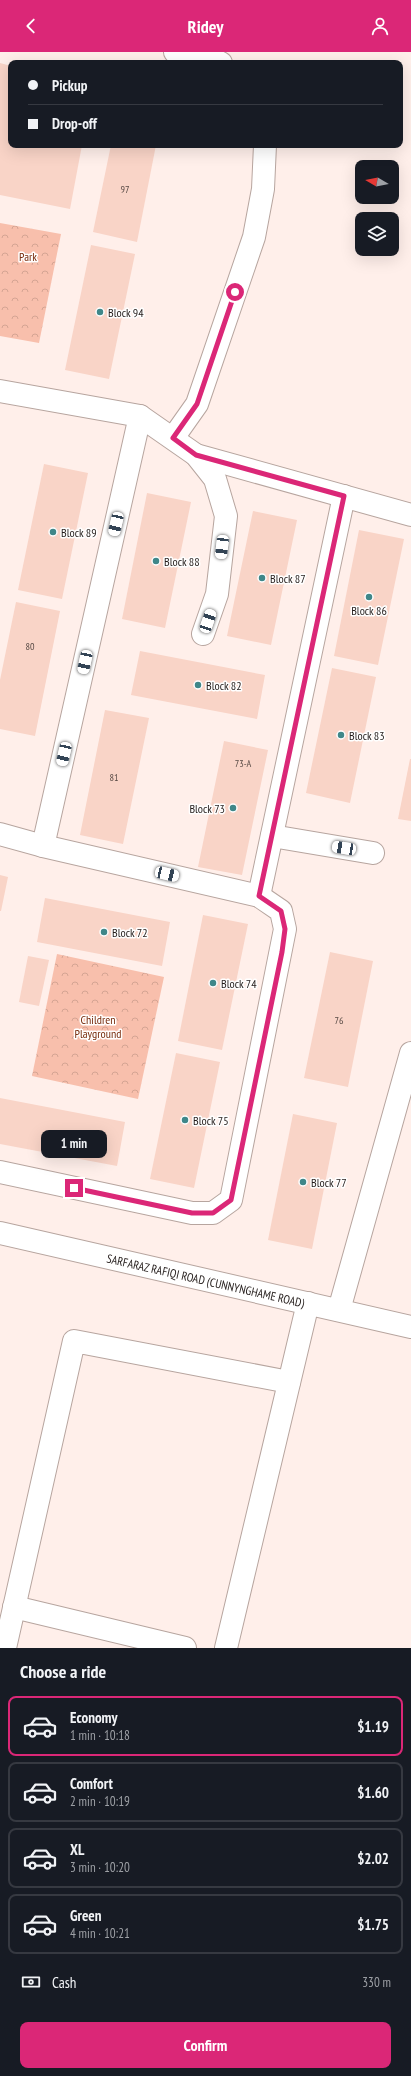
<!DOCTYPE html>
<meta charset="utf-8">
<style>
body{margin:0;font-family:"PT Sans Narrow",sans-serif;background:#20242c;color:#f1f3f6;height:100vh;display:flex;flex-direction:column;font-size:15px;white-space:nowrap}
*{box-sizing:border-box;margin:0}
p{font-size:13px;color:#9ea1a6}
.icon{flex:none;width:22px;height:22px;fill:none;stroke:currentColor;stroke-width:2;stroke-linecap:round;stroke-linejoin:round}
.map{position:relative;height:1596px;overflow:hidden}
.sheet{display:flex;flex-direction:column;background:#171b24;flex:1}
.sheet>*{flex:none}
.guide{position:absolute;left:8px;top:8px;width:395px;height:88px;border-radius:8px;box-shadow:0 4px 16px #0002;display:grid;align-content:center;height:88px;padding:0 20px;background:#171b24}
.needle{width:26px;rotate:280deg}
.buttons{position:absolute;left:355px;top:108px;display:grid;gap:8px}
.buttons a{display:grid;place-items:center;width:44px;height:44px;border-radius:8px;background:#171b24;box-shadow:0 4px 16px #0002;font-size:20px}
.end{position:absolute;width:18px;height:18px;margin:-9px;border:5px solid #db2777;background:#fff;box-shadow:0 0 0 2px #fff}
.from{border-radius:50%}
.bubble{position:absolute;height:28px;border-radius:8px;background:#171b24;box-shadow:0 4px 16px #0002;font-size:13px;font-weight:600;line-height:28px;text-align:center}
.car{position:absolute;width:12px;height:24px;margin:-12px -6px;border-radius:5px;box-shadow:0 0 3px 1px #0007;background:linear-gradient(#fff 24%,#345 0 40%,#fff 0 76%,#345 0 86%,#fff 0)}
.guide b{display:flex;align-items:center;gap:14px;height:38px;font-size:15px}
.guide b+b{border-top:1px solid #363941}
.guide i{width:10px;height:10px;background:#f1f3f6}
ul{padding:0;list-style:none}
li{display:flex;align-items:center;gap:12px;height:60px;margin:0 8px 6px;padding:0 12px;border:2px solid #363941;border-radius:8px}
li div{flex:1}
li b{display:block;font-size:15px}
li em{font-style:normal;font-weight:600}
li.on{border-color:#db2777}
li>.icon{width:36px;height:36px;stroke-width:1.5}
h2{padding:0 20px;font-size:18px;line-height:48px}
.pay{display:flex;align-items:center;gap:10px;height:44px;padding:0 20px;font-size:15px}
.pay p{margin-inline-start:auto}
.action{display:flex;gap:8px;margin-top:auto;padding:8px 20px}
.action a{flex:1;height:46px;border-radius:8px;background:#db2777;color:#fff;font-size:16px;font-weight:600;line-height:46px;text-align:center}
header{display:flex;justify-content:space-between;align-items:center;height:52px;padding:0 20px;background:#db2777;color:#fff;font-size:18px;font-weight:600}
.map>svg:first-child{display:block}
.park{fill:url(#park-crowns)}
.building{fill:#f9d4c7}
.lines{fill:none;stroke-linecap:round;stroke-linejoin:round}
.minor-casing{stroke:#b7a59f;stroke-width:24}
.tertiary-casing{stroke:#b7a59f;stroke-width:24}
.minor{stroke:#fff;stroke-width:22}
.tertiary{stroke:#fff;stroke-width:22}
.route{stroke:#db2777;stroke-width:5}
.poi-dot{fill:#3f8789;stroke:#fff;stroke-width:1.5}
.labels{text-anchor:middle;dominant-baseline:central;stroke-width:3;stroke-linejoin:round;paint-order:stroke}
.number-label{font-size:10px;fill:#584a45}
.park-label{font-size:12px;fill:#772b0b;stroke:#fff}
.poi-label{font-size:12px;fill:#231c1a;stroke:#fff;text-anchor:start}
.street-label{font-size:12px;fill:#231c1a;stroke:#fff}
</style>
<header><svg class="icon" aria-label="back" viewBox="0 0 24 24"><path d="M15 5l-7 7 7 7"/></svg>Ridey<svg class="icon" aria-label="person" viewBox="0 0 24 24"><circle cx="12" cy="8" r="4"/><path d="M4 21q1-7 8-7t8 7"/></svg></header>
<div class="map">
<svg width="411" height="1596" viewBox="0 0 411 1596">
<defs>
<pattern id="park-crowns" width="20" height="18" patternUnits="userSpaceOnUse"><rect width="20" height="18" fill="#f8bfac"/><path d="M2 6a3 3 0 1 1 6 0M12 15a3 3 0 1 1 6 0" fill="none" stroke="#d4a493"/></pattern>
</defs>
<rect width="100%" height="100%" fill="#ffefea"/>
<!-- park -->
<g class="park">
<path d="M0,171L61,182L39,291L0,284Z"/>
<path d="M57,902L164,925L138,1047L32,1024Z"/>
</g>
<!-- building -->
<g class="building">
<path d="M0,11L11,14V93H82L70,157L0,143Z"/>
<path d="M111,93H156L137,190L93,180Z"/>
<path d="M91,193L135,202L109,327L65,318Z"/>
<path d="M44,412L88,421L62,547L18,538Z"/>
<path d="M147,441L191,450L165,576L122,567Z"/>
<path d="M253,459L297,468L271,593L227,584Z"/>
<path d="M359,478L404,487L378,613L334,604Z"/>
<path d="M16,550L60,559L35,684L0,677V628Z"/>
<path d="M140,599L265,623L257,667L131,643Z"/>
<path d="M332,616L376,625L350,751L306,741Z"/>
<path d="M105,658L149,666L123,792L80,783Z"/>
<path d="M224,689L268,698L242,823L198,815Z"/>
<path d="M410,707H411V769L398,767Z"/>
<path d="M0,823L8,825L1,859H0Z"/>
<path d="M45,846L170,870L162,914L37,890Z"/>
<path d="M203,863L248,872L222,998L178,989Z"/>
<path d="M330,900L373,909L348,1035L304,1026Z"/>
<path d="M28,904L49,908L39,954L19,950Z"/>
<path d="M176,1001L220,1010L194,1136L150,1127Z"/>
<path d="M0,1046L125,1070L117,1114L0,1092Z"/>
<path d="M293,1062L337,1071L312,1197L268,1188Z"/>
</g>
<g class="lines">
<defs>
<g id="minor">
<path d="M175,0L215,8L221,11"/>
<path d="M0,339L140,364L196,403L215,427L226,464L217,542L203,582"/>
<path d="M173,386L197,352L254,185L263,137L265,93"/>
<path d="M196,403L411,463"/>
<path d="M0,782L43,794L259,844L281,859L285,877L231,1148L213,1161H192L0,1120"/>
<path d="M272,784L373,801"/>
<path d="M43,794L140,364"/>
<path d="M259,844L344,444"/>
<path d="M339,1258L411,1001"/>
<path d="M14,1555L185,1596"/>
<path d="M5,1596L74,1289L289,1330"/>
<path d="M226,1596L308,1251"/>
</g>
<g id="tertiary">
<path id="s1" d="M0,1181L411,1275"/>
</g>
</defs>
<!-- minor casing -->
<use href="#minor" class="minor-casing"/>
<!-- tertiary casing -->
<use href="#tertiary" class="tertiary-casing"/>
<!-- minor -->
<use href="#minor" class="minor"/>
<!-- tertiary -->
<use href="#tertiary" class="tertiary"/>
</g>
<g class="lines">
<!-- route -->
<path class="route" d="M74,1136L192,1161H213L231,1148L282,900L285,877L281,859L259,844L344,444L196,403L173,386L197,352L235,240"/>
</g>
<!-- markers -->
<g class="poi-dot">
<circle cx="100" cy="260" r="4"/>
<circle cx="53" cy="480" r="4"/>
<circle cx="156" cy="509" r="4"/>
<circle cx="262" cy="526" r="4"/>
<circle cx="369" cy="545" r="4"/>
<circle cx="198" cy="633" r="4"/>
<circle cx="341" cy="683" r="4"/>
<circle cx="233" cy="756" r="4"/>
<circle cx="104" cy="880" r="4"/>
<circle cx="213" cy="931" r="4"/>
<circle cx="185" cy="1068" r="4"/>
<circle cx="303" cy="1130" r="4"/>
</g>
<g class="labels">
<!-- number labels -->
<g class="number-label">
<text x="125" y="137">97</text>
<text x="30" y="594">80</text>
<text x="243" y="711">73-A</text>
<text x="114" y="725">81</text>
<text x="339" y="968">76</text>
</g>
<!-- park labels -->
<g class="park-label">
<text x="28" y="204">Park</text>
<text x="98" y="967">Children<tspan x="98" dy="14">Playground</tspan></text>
</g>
<!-- poi labels -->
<g class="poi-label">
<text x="108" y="260">Block 94</text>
<text x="61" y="480">Block 89</text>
<text x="164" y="509">Block 88</text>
<text x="270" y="526">Block 87</text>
<text x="369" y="558" text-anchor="middle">Block 86</text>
<text x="206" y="633">Block 82</text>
<text x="349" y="683">Block 83</text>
<text x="225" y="756" text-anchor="end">Block 73</text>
<text x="112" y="880">Block 72</text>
<text x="221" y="931">Block 74</text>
<text x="193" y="1068">Block 75</text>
<text x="311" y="1130">Block 77</text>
</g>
<!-- street labels -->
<g class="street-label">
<text stroke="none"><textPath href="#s1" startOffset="211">SARFARAZ RAFIQI ROAD (CUNNYNGHAME ROAD)</textPath></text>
</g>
</g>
</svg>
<div class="buttons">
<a><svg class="needle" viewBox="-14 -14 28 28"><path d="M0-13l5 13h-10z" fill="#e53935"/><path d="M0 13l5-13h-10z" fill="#9ea1a6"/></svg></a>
<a><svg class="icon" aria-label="layers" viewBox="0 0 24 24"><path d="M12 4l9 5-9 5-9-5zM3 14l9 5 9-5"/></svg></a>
</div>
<i class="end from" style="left:235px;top:240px"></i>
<i class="end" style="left:74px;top:1136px"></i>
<div class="bubble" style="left:41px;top:1078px;width:66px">1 min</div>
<i class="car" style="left:116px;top:472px;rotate:193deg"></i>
<i class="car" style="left:222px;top:495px;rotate:187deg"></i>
<i class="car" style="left:208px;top:569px;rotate:19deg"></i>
<i class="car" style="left:85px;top:610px;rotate:192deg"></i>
<i class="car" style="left:64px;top:702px;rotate:193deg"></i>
<i class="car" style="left:344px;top:796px;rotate:279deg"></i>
<i class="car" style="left:167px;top:822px;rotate:103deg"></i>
<div class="guide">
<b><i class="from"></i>Pickup</b>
<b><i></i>Drop-off</b>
</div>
</div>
<section class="sheet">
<h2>Choose a ride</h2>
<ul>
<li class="on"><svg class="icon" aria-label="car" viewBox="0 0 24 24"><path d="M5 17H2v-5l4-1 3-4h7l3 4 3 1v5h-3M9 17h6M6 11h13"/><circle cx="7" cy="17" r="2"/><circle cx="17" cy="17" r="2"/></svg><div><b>Economy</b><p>1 min · 10:18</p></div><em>$1.19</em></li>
<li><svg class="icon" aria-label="car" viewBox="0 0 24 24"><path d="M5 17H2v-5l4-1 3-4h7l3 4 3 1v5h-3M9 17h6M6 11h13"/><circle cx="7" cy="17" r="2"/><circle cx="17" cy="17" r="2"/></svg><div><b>Comfort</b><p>2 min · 10:19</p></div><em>$1.60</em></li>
<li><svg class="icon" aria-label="car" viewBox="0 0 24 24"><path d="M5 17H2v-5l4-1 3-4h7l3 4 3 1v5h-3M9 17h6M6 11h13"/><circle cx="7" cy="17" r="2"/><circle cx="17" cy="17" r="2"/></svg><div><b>XL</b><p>3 min · 10:20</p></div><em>$2.02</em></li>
<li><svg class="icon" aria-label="car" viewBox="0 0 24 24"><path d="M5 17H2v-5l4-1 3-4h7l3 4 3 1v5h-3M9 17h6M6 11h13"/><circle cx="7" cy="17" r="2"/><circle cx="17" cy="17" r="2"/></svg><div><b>Green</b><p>4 min · 10:21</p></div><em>$1.75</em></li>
</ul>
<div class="pay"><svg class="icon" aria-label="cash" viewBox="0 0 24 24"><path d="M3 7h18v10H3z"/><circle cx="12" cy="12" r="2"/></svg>Cash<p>330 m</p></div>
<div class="action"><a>Confirm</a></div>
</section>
